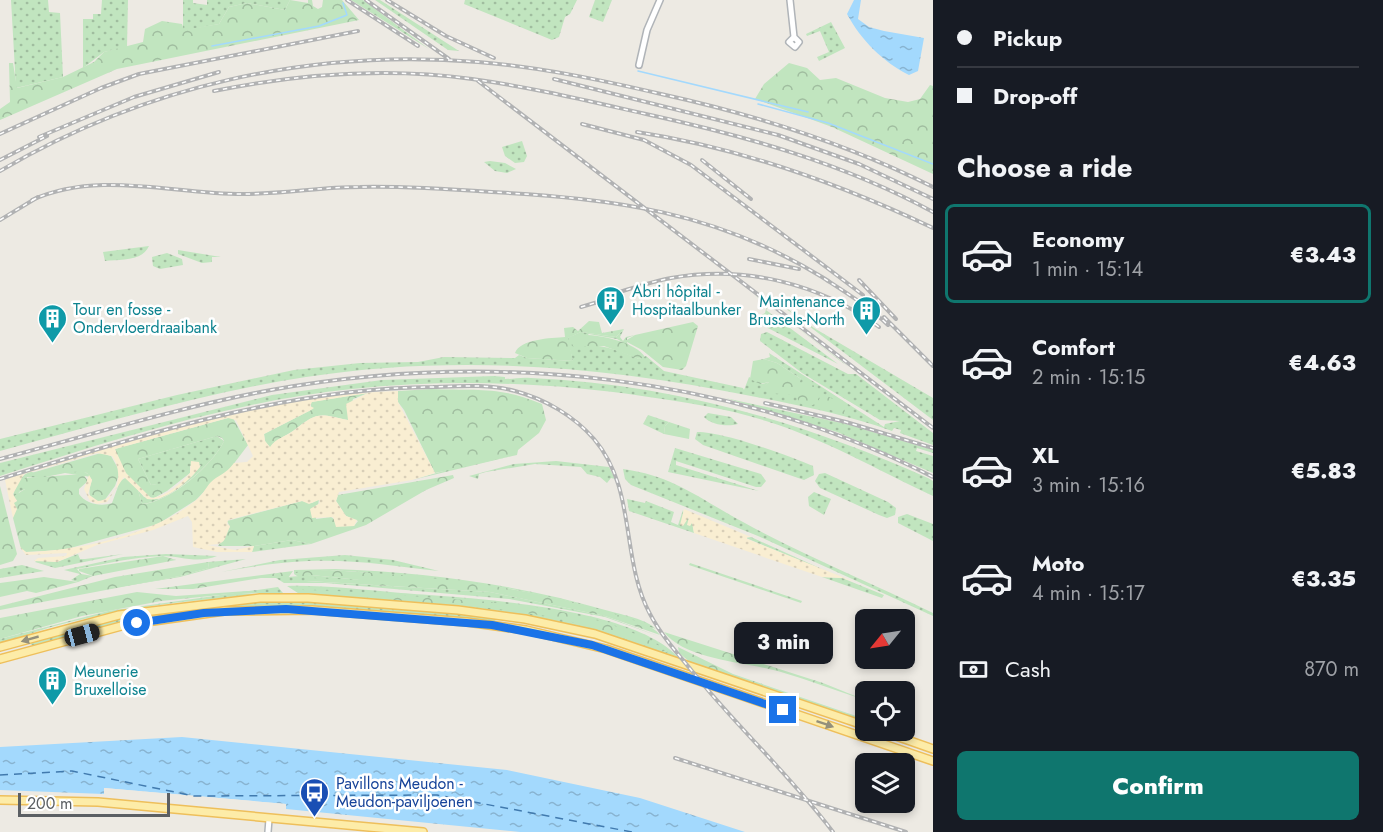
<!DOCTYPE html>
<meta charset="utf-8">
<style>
body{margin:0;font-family:Jost,sans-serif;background:#20242c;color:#f1f3f6;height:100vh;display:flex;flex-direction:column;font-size:22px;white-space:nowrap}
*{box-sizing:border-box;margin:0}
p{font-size:20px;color:#9ea1a6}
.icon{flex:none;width:33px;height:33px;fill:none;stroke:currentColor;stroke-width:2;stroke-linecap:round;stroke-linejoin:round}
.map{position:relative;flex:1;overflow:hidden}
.details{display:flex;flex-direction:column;background:#171b24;width:450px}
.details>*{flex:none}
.guide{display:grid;align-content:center;height:132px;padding:0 24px;background:#171b24}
.needle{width:39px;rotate:240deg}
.fabs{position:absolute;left:855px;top:609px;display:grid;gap:12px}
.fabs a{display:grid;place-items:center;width:60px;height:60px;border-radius:9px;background:#171b24;box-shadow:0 3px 9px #0003;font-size:30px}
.scale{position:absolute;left:18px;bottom:15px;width:152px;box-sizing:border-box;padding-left:6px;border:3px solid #5b5f63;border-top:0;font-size:16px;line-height:21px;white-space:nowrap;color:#5b5f63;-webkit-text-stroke:4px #fff;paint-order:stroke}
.end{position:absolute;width:27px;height:27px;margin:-14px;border:8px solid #1a73e8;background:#fff;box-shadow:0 0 0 3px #fff}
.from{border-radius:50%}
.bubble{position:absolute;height:42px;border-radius:9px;background:#171b24;box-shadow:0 3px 9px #0003;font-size:20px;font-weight:800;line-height:42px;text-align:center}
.car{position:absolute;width:18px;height:36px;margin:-18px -9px;border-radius:8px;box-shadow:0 0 4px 2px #0007;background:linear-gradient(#222 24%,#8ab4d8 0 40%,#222 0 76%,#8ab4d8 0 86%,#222 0)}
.guide b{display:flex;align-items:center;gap:21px;height:57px;font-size:22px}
.guide b+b{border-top:2px solid #363941}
.guide i{width:15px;height:15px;background:#f1f3f6}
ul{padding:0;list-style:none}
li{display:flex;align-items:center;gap:18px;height:99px;margin:0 12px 9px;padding:0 12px;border:3px solid transparent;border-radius:9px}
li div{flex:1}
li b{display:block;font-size:22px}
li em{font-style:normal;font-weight:800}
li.current{border-color:#0f766e}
li>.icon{width:54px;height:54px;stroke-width:1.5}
h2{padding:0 24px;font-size:27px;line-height:72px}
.pay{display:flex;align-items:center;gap:15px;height:66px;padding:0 24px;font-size:22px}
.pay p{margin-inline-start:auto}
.primary-button{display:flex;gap:12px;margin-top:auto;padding:12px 24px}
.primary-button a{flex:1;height:69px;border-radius:9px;background:#0f766e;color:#fff;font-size:24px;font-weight:800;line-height:69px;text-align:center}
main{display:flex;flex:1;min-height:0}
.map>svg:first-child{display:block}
.grass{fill:url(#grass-dots)}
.forest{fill:url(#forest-crowns)}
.sand{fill:url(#sand-dots);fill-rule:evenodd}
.water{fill:url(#water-ripples)}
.pier{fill:#edeae3}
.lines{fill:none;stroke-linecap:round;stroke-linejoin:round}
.stream{stroke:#a3d9fd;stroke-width:1.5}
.ferry{stroke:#417aae;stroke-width:1.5;stroke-dasharray:8 6;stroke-linecap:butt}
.minor-casing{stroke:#b0b4b8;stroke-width:8}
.major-casing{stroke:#eebf5b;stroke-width:10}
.minor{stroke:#fff;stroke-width:5}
.major{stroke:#fdeca8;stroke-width:7}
.rail-casing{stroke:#b1b2b3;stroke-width:4}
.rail{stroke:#fff;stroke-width:1.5;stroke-dasharray:4.5;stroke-linecap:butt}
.oneway{fill:#94907b}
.route{stroke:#1a73e8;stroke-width:8}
.labels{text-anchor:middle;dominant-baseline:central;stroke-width:5;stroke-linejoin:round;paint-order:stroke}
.culture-label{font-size:16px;fill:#0d838f;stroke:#fff;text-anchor:start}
.transit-label{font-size:16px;fill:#164399;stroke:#fff;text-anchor:start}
</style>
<main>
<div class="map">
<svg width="933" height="832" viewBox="0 0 933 832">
<defs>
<pattern id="grass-dots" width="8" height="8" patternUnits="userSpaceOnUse" patternTransform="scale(1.5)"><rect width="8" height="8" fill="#c1e5bf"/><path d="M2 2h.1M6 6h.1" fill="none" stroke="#a0bd9f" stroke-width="1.8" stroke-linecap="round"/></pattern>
<pattern id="forest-crowns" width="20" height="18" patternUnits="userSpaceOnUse" patternTransform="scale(1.5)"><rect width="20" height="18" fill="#c1e5bf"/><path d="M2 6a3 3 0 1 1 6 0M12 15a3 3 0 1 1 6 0" fill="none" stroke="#a0bd9f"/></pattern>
<pattern id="sand-dots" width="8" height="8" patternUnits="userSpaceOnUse" patternTransform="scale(1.5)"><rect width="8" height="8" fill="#f9eed2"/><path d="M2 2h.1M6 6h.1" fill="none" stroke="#d8ceb7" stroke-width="1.8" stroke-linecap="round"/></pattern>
<pattern id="water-ripples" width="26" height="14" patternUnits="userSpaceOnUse" patternTransform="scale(1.5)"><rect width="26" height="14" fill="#a3d9fd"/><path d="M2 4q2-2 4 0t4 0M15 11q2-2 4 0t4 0" fill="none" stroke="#88b3d0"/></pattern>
</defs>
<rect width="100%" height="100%" fill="#edeae3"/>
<!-- grass -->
<g class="grass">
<path d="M11,0H48L49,12L60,13L63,77L16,88Z"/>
<path d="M102,0H128L127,47L104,52L83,68V19H93V14H101Z"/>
<path d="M183,0H193V3L207,5V0H290L285,10L247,3L229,7L219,24L183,31Z"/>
<path d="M351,0H363L429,49Z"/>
<path d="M375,0H380L459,51L448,50Z"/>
<path d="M465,0H577L570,14L565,17L559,37L552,40L464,4Z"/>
<path d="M595,0H612L603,22L589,17Z"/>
<path d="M831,22L845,48L819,61L817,57L829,52L820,31L807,36L806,34Z"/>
<path d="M522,141L527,156L524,162L515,163L505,156L502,147Z"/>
<path d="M490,161L505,163L516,169L507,173L495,171L484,162Z"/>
<path d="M149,246C142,262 120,259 105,261L103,252Z"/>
<path d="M178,250L221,257H212V262L202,263L178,254Z"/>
<path d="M167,253L182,259L183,265L160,269L153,266L152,257Z"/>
<path d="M760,289L814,328L933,398V420Z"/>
<path d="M755,295L839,360L849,367L769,306L766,310L838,364L762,325L754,319L765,313L767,306Z"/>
<path d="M624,329L620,337L623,341L626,337L635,335L627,338V343L631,347L617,339L589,334L574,346C598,342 618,350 639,359L646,356L664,371L743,388L744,390L749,377L762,384L769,382L765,387L801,379L777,363L764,359L770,357L769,353L884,427L885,424L900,421L880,420L802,373L760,341L761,334L767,332L848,374H856L933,433V445L900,433L901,430L894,428L892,431C847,415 798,405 751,396C604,366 455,354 306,377C202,393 101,424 0,451V439L177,395L294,370L360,363L418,362L444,357L515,358L519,355L527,358L573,361L567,338L581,332L616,337Z"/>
<path d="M494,376L505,377V379C515,379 520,377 531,378C670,384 802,421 928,478L933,481V496C877,470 825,439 766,421C726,408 683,402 642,396C547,382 448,379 352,389C234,401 112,440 0,476V463L272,395L382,380Z"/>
<path d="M725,398L846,424L933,450V453L917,448L916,451L933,456V473L837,432Z"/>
<path d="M708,413L731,417L738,424C728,427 711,425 704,417Z"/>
<path d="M648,415L669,422L665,426L664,434L643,424Z"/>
<path d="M697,432C725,432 786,455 813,466L814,475L804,480L703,445L695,439Z"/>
<path d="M217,436L224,441C213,465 169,502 142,504L138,490L144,497L159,499L192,476L201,465L190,466V473L167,491L159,484L151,485L138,459Z"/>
<path d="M675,448L761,474L766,481L761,487H756L676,461V465L759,491L668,472Z"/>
<path d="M512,456L412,480L461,466Z"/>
<path d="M556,461L609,467L615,479L611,478L607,483L600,477L587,474L581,467L535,464L486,472L479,474L478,479L469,476L514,464Z"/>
<path d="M623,469C674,476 700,499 743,522C805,556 870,582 933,613V616L758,536L631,485L625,479Z"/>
<path d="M30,471C48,481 78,461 91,477L65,473L40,478L27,477L25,489L19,492L17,499H14C11,489 21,476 30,471Z"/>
<path d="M825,473L888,502L896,508L895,515L887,518L879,515L820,488L815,481L819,474Z"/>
<path d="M814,492L831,499L824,515L809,506L808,497Z"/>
<path d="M627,499L645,503L646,501L674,512L671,522L678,525L683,510L684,515L692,522L694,533L629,511Z"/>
<path d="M907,514L933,524V541L898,523V517Z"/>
<path d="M751,537L835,575L746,538Z"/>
<path d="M292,540L311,544L252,552L254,546Z"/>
<path d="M78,554L80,559H85L123,554L55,568L35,562L37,560L57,562Z"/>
<path d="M166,554L217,556C197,564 181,556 162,556C133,557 105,564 77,569L81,574L93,576L78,582L71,580L80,574L64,570L123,557Z"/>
<path d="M345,555L393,560L439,571C396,566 352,559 309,561C279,562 250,567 221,572L280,560Z"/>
<path d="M246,559L180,577L83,593L180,576L209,568L208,562Z"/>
<path d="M690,563L802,601L801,603L689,565Z"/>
<path d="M22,565L44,571L0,578V569Z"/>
<path d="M335,569C427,572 520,585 609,611C623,615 646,619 656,629L576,603L512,589L360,572L329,570L294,574V570Z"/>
<path d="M311,575L360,580L306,581L490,592L605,616L661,637L605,617L509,599L325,583H284L276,578Z"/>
<path d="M822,577L842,578L884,595L882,598Z"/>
<path d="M287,586C325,585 363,590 401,593C469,598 635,606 680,659C634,644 590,629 543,619C464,602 381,599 301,595Z"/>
<path d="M278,587L283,593H241L282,595C204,597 124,607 51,627C37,631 17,639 0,643V639L108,611Z"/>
<path d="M311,601L446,612L497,619L493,622C397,614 300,604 203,611C145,615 89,632 34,646L30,644C36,638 50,636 59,634C141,609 226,601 311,601Z"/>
</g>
<!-- forest -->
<g class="forest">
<path d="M290,0L308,3V0H312L313,6L318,9L322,7L323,0H342L359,20L117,69L0,120V109L10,102L9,63H13L17,88L63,77L94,62L104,52L143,42L145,29L162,21L182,24L184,30L219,24L229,7L247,3L285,10Z"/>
<path d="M789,63L807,68L820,80L836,78L885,98L908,102L920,99L930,85L933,86V174L832,127L755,99L764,84Z"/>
<path d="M589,321L599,322L602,333L624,329L616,337L581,332L568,338L573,361L527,358L515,353C520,339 551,338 565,337L564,328L573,327L578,331Z"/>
<path d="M693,322L698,326L686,366L682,370L663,367L642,350L625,341L635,335Z"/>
<path d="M581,335C599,334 636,342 645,357L639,359L604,346H573L570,339Z"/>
<path d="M764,359L777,363L801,379L795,395L768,393L763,388L769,382L760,384L750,379L753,361Z"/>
<circle cx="808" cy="395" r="11"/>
<path d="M432,389C476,391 500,386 542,404L546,420L539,433L518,450L517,455L435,473L404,410L398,402V391Z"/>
<path d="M368,393L353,399L348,420C318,413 317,412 293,431C284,437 276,439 270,448L265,441L264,434L311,410V402Z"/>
<path d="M824,394L845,406L844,414L820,407L819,399Z"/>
<path d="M228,418H233L248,445L226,474L217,478L196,500L158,524L63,550L26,552L21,549L13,518L14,502L17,501L14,496L25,489L24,478L83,474L88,481L79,489V494C86,504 101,507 112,503L120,481L127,477L138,490L142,504C169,503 213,465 224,441L222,438L217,436L138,459L151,485L163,483L167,487V491L154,498C137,495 118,465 115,449Z"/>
<path d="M669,422L690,429L689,439L664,434L665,426Z"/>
<path d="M101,453L111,456L120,472L115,486L104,501C87,503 88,492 92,480L87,473C70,468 40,481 28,474Z"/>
<path d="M453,475L454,478L426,490L366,525L311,544L292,540L254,546H218L230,527L227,521L302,501L312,503L319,499L316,519L331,517L345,526H354L358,521L346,516L336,501L338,495Z"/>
<path d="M0,486L17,554L13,561L0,565Z"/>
<path d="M163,556L176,560L93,576L79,571V569Z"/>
<path d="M208,562L209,568L180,576L0,610V606L115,577Z"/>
<path d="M329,570C427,576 530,585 624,617C635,621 653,625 660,635L605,616L490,592L308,581L306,579L312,578L360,580L311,575L300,578L294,574L301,571Z"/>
<path d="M293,571L288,578H261L193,589H155Z"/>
<path d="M44,577L78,582L36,593L27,591L0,597V583Z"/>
<path d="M301,590C341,590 383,594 424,597C503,603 594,607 663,648L662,651H668L667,653L560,618L483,607L300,594Z"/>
<path d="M247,591L283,593H240L161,601L82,616L0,639V618L137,592L176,596Z"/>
<path d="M664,632L823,683L865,700C837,691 809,680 781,672C747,662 685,660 664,632Z"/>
<path d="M678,647L733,674L865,719V723L690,662L679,653Z"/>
</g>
<!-- sand -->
<g class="sand">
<path d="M398,391V402L435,473L412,480L339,492L336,501L346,516L357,520L354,526L336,527L333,517L312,518L310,509L320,503L319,500L309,504L302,501L228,520L227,524L230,526C223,543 226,544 207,545L235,550L254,546L252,552H217L193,547L192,522L188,516L153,530L97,545L57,562L34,561L38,558L66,556L67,553L26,555L19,546L26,552C78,551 155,534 195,501C202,496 205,489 210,483C219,474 225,475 234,463L247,462L253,456L236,420L228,418L213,422L115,449L126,473L151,498C165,497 181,484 190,473L191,461L199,462L200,467C190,480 165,503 147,499L124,477L107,502L97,504L90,501L84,489L89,475L92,480L88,494L98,501C120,499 123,470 112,456L97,453L24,474L13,494L17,501L14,503L17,509L13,518L5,480L9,477C136,440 265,395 398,391ZM368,393L346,404L348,420C317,413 317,412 293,431C285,437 276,438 270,447L265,441L264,434L311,410L314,408L310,406L312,402Z"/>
<path d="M684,509L751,537H747V539L855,582L842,578L822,577L694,533L692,523L690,526L687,525L689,517L683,526L680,525Z"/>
</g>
<!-- water -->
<g class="water">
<path d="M854,0H861L858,19L869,27L884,31L924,38L918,71L909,75C883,62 861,40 847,14Z"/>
<path d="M182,737L507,770L640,798L745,832H520L286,809V804L104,788V794L0,790V747Z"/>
</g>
<!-- pier -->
<path class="pier" d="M104,788L286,804V810L283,807L107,791L104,797Z"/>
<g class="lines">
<!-- stream -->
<g class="stream">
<path d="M212,46L319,26L347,15L343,3"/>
<path d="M638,71L808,112"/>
<path d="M758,104L828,123L933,164"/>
</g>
<!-- ferry -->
<path class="ferry" d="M0,775L72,771L194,796L437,795L632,832"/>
<defs>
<g id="minor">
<path d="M790,0L794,37L799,42L795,47L789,42L794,37"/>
<path d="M639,65L647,30L660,0"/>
<path d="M268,832L269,819"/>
</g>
<g id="major">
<path d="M0,647L119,615L260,598H308L458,610L525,619L595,634L866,726"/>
<path d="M0,659L125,625L224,611L312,610L467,622L526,630L606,649L933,761"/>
<path d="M879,730L933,749"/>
<path d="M0,800L98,802L423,832"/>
</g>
</defs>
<!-- minor casing -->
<use href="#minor" class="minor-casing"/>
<!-- major casing -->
<use href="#major" class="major-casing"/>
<!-- minor -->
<use href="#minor" class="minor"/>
<!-- major -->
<use href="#major" class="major"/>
<defs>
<g id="rail">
<path d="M347,0L418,46"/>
<path d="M366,0L449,59"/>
<path d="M387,0L446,36L494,58"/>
<path d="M554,79L778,135L859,164L933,199"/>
<path d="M478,81L933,428"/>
<path d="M214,91C298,74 386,67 472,79C530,87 588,101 646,114C745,136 843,163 933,212"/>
<path d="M582,124L644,140L691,165L863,295"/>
<path d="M637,132C741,148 838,183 933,228"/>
<path d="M0,134L101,88L139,74L358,31"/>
<path d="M39,137L134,97L219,72"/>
<path d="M0,160L47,136"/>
<path d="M702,160L751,199"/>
<path d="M0,171C145,86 311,48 478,62C540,67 601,80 661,94C756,115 846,143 933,187"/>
<path d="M32,200C99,170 172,194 242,194C282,194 321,187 360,187C404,186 448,189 492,192C615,199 714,211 822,277C845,292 868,306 888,325"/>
<path d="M0,220L38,197"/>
<path d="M749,259L799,269"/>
<path d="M859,280L896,319"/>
<path d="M609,295C630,289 650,282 671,278C744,265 819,283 879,327"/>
<path d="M581,307L618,296"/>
<path d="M884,317L933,366"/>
<path d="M765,403L846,422L933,448"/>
<path d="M0,459C90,435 180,407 271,390C493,350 731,374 933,477"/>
<path d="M0,479C141,436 285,388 433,387C461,386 489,384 515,391C545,399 574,416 594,439C637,489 620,558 650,614C661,635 677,653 692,671C737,727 790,775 833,832"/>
<path d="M675,758L906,832"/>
</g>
</defs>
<!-- rail casing -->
<use href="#rail" class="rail-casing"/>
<!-- rail -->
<use href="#rail" class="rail"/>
</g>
<!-- one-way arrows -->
<defs><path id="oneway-solid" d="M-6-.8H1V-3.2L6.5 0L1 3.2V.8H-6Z" transform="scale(1.5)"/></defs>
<g class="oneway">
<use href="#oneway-solid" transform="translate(30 639) rotate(164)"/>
<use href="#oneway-solid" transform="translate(825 724) rotate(19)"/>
</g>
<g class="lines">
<!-- route -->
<path class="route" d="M137,623L204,613L286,609L492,625L592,645L783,710"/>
</g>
<!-- icons -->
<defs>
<symbol id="building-pin" viewBox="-11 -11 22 30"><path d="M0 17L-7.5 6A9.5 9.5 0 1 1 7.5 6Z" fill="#0f9aa8" stroke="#fff"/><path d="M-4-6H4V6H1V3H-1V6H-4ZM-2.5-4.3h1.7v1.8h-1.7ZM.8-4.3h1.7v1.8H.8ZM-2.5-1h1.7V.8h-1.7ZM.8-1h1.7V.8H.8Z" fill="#fff"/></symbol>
<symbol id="bus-pin" viewBox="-11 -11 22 30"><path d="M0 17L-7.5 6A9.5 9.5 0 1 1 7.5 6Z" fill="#1a4fb4" stroke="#fff"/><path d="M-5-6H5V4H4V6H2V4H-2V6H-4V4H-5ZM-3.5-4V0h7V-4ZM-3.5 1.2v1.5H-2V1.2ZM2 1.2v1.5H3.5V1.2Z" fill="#fff"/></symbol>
</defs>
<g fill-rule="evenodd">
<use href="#building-pin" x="594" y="284" width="33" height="45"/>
<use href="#building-pin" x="850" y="294" width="33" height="45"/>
<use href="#building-pin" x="36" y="302" width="33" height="45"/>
<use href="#building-pin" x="36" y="664" width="33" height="45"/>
<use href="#bus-pin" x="298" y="776" width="33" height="45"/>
</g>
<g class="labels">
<!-- culture labels -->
<g class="culture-label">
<text x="632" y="291">Abri hôpital -<tspan x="632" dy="18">Hospitaalbunker</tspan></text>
<text x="845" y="301" text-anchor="end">Maintenance<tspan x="845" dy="18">Brussels-North</tspan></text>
<text x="73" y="309">Tour en fosse -<tspan x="73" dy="18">Ondervloerdraaibank</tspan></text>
<text x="74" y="671">Meunerie<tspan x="74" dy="18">Bruxelloise</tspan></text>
</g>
<!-- transit labels -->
<g class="transit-label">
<text x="336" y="783">Pavillons Meudon -<tspan x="336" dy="18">Meudon-paviljoenen</tspan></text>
</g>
</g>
</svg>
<div class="fabs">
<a><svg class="needle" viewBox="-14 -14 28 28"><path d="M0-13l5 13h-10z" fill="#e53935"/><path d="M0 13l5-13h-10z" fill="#9ea1a6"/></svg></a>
<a><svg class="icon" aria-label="locate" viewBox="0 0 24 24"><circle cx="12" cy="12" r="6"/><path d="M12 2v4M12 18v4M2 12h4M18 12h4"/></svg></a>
<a><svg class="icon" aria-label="layers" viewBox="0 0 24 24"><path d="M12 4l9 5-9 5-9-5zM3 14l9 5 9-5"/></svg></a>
</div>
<div class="scale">200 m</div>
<i class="end from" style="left:137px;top:623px"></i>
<i class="end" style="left:783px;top:710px"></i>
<div class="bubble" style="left:734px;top:622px;width:99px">3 min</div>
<i class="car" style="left:82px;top:635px;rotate:75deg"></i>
</div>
<section class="details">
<div class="guide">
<b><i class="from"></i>Pickup</b>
<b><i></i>Drop-off</b>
</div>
<h2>Choose a ride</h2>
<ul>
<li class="current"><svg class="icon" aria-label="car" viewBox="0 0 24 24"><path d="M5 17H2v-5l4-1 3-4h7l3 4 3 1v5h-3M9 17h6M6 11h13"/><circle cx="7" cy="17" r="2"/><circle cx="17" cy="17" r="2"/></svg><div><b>Economy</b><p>1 min · 15:14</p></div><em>€3.43</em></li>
<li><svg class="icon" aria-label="car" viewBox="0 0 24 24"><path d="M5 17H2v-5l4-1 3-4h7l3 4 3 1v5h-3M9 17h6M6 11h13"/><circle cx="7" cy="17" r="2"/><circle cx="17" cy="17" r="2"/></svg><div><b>Comfort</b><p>2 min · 15:15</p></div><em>€4.63</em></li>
<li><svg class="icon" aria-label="car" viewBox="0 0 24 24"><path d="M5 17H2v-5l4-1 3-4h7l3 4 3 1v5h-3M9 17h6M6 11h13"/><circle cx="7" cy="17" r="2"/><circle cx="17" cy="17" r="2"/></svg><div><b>XL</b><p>3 min · 15:16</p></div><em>€5.83</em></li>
<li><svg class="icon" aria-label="car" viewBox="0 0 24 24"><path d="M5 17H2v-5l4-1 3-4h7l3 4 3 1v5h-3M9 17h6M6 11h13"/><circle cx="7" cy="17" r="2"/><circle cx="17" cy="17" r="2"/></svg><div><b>Moto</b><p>4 min · 15:17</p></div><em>€3.35</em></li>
</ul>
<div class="pay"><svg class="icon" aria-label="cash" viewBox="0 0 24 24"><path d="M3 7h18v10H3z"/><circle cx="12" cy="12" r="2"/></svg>Cash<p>870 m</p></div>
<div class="primary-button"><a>Confirm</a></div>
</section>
</main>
